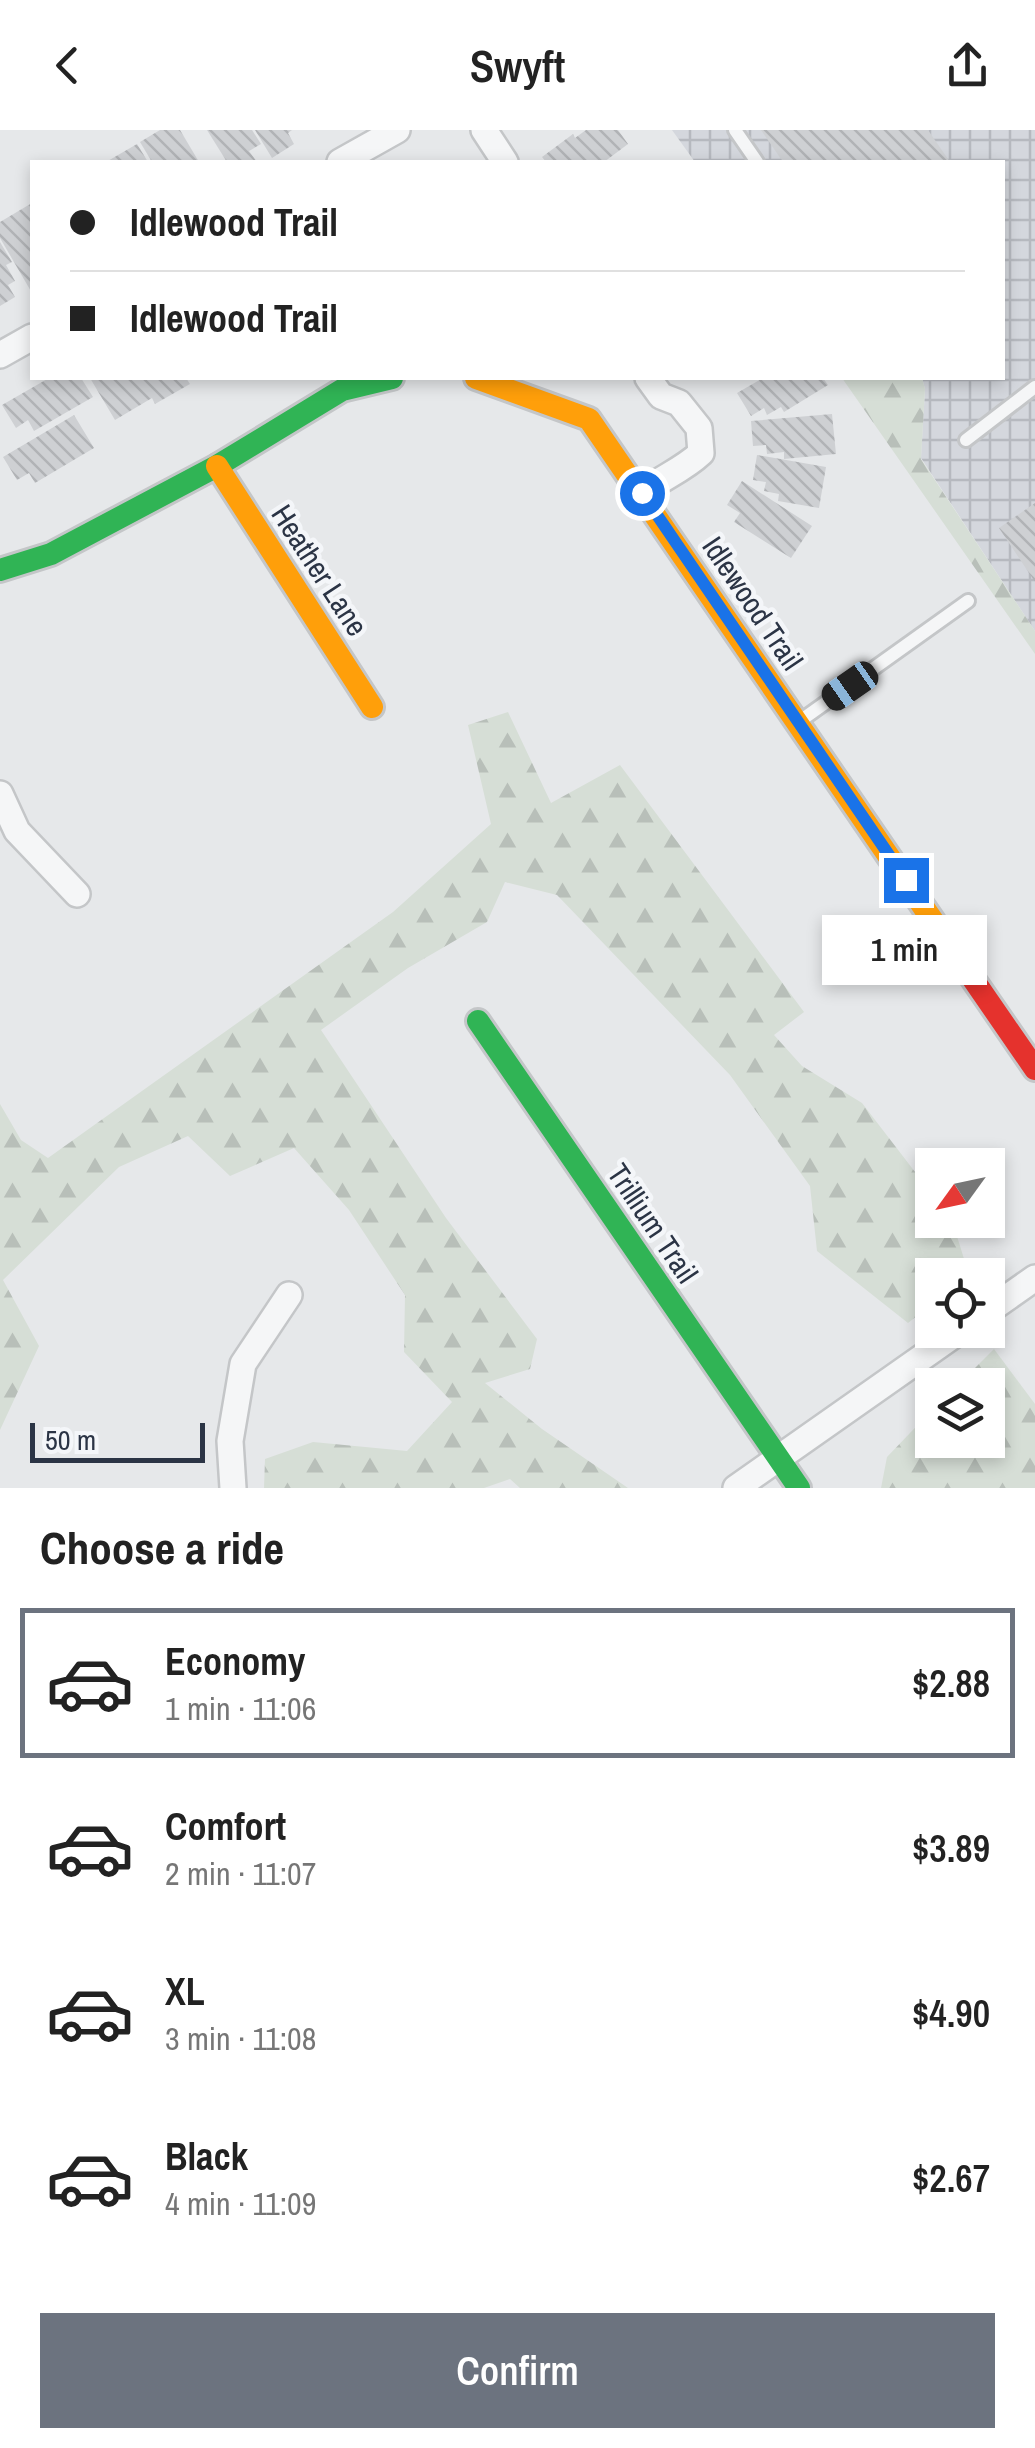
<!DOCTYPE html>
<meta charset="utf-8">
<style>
body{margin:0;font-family:"Archivo Narrow",sans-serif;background:#f6f6f6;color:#222;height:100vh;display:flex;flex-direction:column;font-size:38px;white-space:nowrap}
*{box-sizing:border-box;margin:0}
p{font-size:32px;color:#767676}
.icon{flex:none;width:55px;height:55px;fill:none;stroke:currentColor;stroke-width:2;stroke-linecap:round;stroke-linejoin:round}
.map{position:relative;height:1358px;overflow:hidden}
.details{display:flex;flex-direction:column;background:#fff;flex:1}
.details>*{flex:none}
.guide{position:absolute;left:30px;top:30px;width:975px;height:220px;border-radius:0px;box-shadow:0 5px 15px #0003;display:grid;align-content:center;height:220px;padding:0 40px;background:#fff}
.needle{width:65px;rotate:237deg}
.tools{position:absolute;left:915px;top:1018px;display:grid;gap:20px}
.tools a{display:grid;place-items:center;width:90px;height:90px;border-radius:0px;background:#fff;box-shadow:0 5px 15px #0003;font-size:50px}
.scale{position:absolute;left:30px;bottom:25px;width:175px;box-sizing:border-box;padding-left:10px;border:5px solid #2b3445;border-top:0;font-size:28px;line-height:35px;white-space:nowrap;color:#2b3445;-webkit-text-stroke:8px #f4f6f9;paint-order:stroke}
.end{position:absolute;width:45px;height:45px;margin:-22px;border:12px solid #1a73e8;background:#fff;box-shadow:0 0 0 5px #fff}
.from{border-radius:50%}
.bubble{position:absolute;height:70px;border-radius:0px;background:#fff;box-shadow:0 5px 15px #0003;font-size:32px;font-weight:600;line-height:70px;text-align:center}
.car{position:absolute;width:30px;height:60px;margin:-30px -15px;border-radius:12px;box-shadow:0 0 8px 2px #0007;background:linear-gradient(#222 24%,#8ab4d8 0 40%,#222 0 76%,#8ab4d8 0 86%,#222 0)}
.guide b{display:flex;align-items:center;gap:35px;height:95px;font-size:38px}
.guide b+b{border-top:2px solid #e0e0e0}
.guide i{width:25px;height:25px;background:#222}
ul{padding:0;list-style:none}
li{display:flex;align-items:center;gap:30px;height:150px;margin:0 20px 15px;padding:0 20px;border:5px solid transparent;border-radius:0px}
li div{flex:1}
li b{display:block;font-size:38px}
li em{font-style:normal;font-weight:600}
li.current{border-color:#6c737f}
li>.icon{width:90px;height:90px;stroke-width:1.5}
h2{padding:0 40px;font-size:45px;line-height:120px}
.button{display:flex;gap:20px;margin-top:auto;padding:20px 40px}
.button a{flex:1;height:115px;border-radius:0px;background:#6c737f;color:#fff;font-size:40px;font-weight:600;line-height:115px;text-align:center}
header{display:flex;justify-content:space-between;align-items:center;height:130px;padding:0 40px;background:#fff;font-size:45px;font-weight:600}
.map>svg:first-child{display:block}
.industrial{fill:url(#industrial-grid)}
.forest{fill:url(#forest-firs)}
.building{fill:url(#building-back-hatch)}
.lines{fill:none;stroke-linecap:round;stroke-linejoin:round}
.lane-casing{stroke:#c4c6c8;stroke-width:18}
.street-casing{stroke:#c4c6c8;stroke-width:30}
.fast-casing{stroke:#c4c6c8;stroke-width:28}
.slow-casing{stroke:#c4c6c8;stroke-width:28}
.jam-casing{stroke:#c4c6c8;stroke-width:28}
.lane{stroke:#f5f6f7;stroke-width:12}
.street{stroke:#f5f6f7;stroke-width:25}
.fast{stroke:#30b455;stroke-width:22}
.slow{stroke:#ff9f0a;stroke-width:22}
.jam{stroke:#e5322d;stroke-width:22}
.route{stroke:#1a73e8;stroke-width:12}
.labels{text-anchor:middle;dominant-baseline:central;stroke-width:9;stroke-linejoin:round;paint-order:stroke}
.street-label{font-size:30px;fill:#2b3445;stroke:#f4f6f9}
</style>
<header><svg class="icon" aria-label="back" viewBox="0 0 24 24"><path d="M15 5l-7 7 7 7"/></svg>Swyft<svg class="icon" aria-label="share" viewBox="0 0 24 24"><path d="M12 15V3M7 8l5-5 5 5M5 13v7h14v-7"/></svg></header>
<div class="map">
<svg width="1035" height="1358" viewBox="0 0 1035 1358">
<defs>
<pattern id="industrial-grid" width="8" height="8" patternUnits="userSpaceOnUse" patternTransform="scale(2.5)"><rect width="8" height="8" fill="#d4d7dd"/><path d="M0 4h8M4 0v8" fill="none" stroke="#b6b9bf"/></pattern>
<pattern id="forest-firs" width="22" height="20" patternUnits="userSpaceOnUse" patternTransform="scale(2.5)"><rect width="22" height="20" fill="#d6ded6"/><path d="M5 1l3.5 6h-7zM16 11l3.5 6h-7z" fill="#b8bfb9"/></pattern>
<pattern id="building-back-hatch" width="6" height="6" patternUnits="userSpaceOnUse" patternTransform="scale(2.5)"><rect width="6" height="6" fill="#ced0d3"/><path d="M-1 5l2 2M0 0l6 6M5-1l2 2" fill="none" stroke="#b1b3b6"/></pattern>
</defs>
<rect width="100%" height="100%" fill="#e6e8ea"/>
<!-- industrial -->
<path class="industrial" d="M672,0H1035V501L921,328L925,259L922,248H1002V32H695Z"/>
<!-- forest -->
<g class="forest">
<path d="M842,248H922L925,259L921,329L1035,501V524Z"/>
<path d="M508,582L551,673L620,635L804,882L774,905L802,936L862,973L932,1064V1090H952L969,1145H932V1174L908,1193L817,1121L810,1056L730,945L557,765L505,752L487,792L408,838L321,900L446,1088L537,1209L530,1239L485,1253L542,1299L628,1358H520L510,1349L484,1358H264L265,1329L313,1312L407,1321L452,1272L404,1222L405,1165L349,1080L294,1018L230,1046L188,1006L119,1037L3,1150L39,1216L0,1300V974L21,1010L48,1028L393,782L491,694L468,595Z"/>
<path d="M994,1219L1035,1274V1358H881L887,1327L932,1280V1310H988V1255H958Z"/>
</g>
<!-- building -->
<g class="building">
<path d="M160,0H180L199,32H152L140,12Z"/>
<path d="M207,0H252L261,14L249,21L257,32H227Z"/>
<path d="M255,0H292L288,3L294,14L272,28Z"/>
<path d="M586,0H618L628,14L604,32H546L542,27L573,4L575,8Z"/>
<path d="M761,0H928L950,32H783Z"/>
<path d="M137,14L148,32H106Z"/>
<path d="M32,73V163L0,108V92Z"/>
<path d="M0,112L12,132L6,135L15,151L8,155L15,167L0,176Z"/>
<path d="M49,248H81L93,267L34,301L28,290L16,298L2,275Z"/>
<path d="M90,248H186L190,254L155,274L152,268L115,290Z"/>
<path d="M763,248H823L828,255L784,282L781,277L767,285L764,278L751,286L737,263Z"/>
<path d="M832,284L836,324L784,329V322L767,324L766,315L753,316L751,291Z"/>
<path d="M74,285L94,318L35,353L29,343L17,350L3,327Z"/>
<path d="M757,325L826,337L819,378L778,371L779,364L764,361L766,352L753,350Z"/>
<path d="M742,351L812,396L791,428L734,392L740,383L727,375Z"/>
<path d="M1035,373V452L999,398Z"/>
</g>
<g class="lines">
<defs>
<g id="lane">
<path d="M735,0L757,32"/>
<path d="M966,310L1035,257"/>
<path d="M800,591L968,471"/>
</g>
<g id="street">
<path d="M484,0L505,32"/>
<path d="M340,32L397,0"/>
<path d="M0,225L32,207"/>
<path d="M642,363C661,348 683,340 701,323L699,298L679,273L661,266L648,248"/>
<path d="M0,664L17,701L77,764"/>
<path d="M988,1181L1035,1148"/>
<path d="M233,1358L230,1311L243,1234L289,1165"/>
<path d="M736,1358L961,1200"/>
</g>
<g id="fast">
<path d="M0,440L51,424L217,336L342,260L392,248"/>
<path d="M478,891L799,1358"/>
</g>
<g id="slow">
<path d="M476,248L589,289L944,807"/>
<path d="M217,336L372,577"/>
</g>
<path id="jam" d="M944,807L1035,939"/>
</defs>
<!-- lane casing -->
<use href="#lane" class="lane-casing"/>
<!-- street casing -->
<use href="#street" class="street-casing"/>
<!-- fast casing -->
<use href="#fast" class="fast-casing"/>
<!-- slow casing -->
<use href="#slow" class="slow-casing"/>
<!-- jam casing -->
<use href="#jam" class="jam-casing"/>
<!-- lane -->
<use href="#lane" class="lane"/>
<!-- street -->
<use href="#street" class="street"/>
<!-- fast -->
<use href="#fast" class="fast"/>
<!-- slow -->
<use href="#slow" class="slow"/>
<!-- jam -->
<use href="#jam" class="jam"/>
</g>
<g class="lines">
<!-- route -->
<path class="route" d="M642,363L906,750"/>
</g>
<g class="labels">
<!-- street labels -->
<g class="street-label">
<text transform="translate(320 440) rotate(57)">Heather Lane</text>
<text transform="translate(753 473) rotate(56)">Idlewood Trail</text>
<text transform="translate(653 1093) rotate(56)">Trillium Trail</text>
</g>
</g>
</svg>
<div class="tools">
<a><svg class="needle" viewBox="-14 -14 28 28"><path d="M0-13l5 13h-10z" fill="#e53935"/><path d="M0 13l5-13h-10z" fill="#767676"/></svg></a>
<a><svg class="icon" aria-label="locate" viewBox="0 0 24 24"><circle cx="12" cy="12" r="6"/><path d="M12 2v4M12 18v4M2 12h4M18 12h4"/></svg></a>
<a><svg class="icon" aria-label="layers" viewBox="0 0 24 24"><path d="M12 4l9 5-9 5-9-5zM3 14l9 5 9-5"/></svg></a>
</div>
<div class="scale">50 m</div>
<i class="end from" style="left:642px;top:363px"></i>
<i class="end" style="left:906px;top:750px"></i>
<div class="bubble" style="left:822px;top:785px;width:165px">1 min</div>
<i class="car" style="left:850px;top:556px;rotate:235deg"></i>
<div class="guide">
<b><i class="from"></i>Idlewood Trail</b>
<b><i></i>Idlewood Trail</b>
</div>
</div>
<section class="details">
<h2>Choose a ride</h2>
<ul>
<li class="current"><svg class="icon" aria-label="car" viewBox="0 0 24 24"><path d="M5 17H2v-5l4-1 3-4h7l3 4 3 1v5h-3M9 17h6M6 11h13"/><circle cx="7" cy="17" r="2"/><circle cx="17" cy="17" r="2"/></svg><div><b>Economy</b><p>1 min · 11:06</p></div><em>$2.88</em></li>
<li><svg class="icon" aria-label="car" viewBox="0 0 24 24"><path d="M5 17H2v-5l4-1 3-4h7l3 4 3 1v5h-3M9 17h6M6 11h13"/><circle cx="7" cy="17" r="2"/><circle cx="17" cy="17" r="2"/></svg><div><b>Comfort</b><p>2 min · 11:07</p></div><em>$3.89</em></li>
<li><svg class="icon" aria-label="car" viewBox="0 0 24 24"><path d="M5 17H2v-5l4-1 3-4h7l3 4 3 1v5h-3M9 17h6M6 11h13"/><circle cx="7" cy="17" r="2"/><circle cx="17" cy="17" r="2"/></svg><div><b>XL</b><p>3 min · 11:08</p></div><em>$4.90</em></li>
<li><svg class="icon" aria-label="car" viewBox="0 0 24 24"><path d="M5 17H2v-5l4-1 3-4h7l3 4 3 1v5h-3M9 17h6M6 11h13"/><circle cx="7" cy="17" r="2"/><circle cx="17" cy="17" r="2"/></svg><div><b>Black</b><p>4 min · 11:09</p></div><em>$2.67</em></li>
</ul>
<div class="button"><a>Confirm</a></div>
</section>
